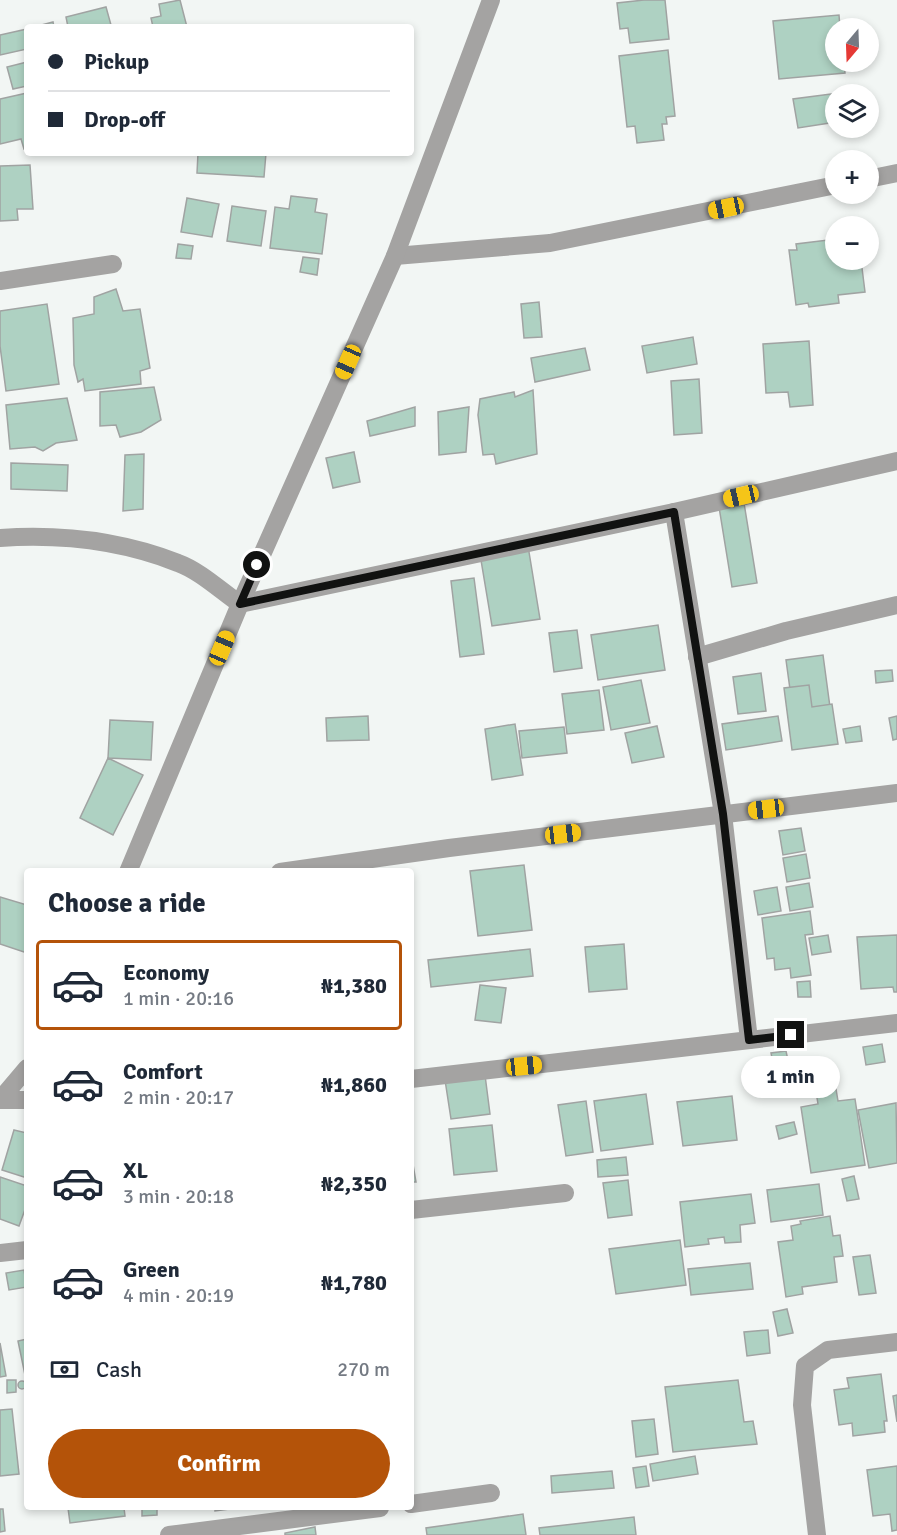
<!DOCTYPE html>
<meta charset="utf-8">
<style>
body{margin:0;font-family:Signika,sans-serif;background:#f2f2f3;color:#1f2937;height:100vh;display:flex;flex-direction:column;font-size:22px;white-space:nowrap}
*{box-sizing:border-box;margin:0}
p{font-size:20px;color:#747a83}
.icon{flex:none;width:33px;height:33px;fill:none;stroke:currentColor;stroke-width:2;stroke-linecap:round;stroke-linejoin:round}
.map{position:relative;flex:1;overflow:hidden}
.drawer{position:absolute;left:24px;top:868px;width:390px;height:642px;display:flex;flex-direction:column;background:#fff;border-radius:6px;box-shadow:0 3px 9px #0003}
.drawer>*{flex:none}
.hud{position:absolute;left:24px;top:24px;width:390px;height:132px;border-radius:6px;box-shadow:0 3px 9px #0003;display:grid;align-content:center;height:132px;padding:0 24px;background:#fff}
.needle{width:39px;rotate:199deg}
.controls{position:absolute;left:825px;top:18px;display:grid;gap:12px}
.controls a{display:grid;place-items:center;width:54px;height:54px;border-radius:50%;background:#fff;box-shadow:0 3px 9px #0003;font-size:30px}
.end{position:absolute;width:27px;height:27px;margin:-14px;border:8px solid #111211;background:#fff;box-shadow:0 0 0 3px #fff}
.from{border-radius:50%}
.bubble{position:absolute;height:42px;border-radius:21px;background:#fff;box-shadow:0 3px 9px #0003;font-size:20px;font-weight:800;line-height:42px;text-align:center}
.car{position:absolute;width:18px;height:36px;margin:-18px -9px;border-radius:8px;box-shadow:0 0 4px 2px #0007;background:linear-gradient(#f5c518 24%,#345 0 40%,#f5c518 0 76%,#345 0 86%,#f5c518 0)}
.hud b{display:flex;align-items:center;gap:21px;height:57px;font-size:22px}
.hud b+b{border-top:2px solid #e0e1e3}
.hud i{width:15px;height:15px;background:#1f2937}
ul{padding:0;list-style:none}
li{display:flex;align-items:center;gap:18px;height:90px;margin:0 12px 9px;padding:0 12px;border:3px solid transparent;border-radius:6px}
li div{flex:1}
li b{display:block;font-size:22px}
li em{font-style:normal;font-weight:800}
li.selected{border-color:#b45309}
li>.icon{width:54px;height:54px;stroke-width:1.5}
h2{padding:0 24px;font-size:27px;line-height:72px}
.pay{display:flex;align-items:center;gap:15px;height:66px;padding:0 24px;font-size:22px}
.pay p{margin-inline-start:auto}
.action{display:flex;gap:12px;margin-top:auto;padding:12px 24px}
.action a{flex:1;height:69px;border-radius:36px;background:#b45309;color:#fff;font-size:24px;font-weight:800;line-height:69px;text-align:center}
.map>svg:first-child{display:block}
.building{fill:#aed1c2;stroke:#a0a3a2;stroke-width:1.5}
.lines{fill:none;stroke-linecap:round;stroke-linejoin:round}
.street{stroke:#a4a3a2;stroke-width:18}
.route{stroke:#111211;stroke-width:8}
</style>
<div class="map">
<svg width="897" height="1535" viewBox="0 0 897 1535">
<rect width="100%" height="100%" fill="#f2f6f4"/>
<!-- building -->
<g class="building">
<path d="M180,0L187,27H153L151,18L161,16L159,4Z"/>
<path d="M644,0H665L669,39L630,43L628,28L620,29L617,3Z"/>
<path d="M106,7L111,25L68,27L66,17Z"/>
<path d="M839,15L840,28H836V62H844L845,73L779,79L773,21Z"/>
<path d="M53,22L54,27H34Z"/>
<path d="M27,29V49L0,55V35Z"/>
<path d="M668,50L675,116L666,117L667,124H662L664,140L637,143L635,126L627,127L619,56Z"/>
<path d="M27,62V86L13,89L7,67Z"/>
<path d="M846,92V94H836V122L798,128L793,99Z"/>
<path d="M27,93V148L24,149L21,139L0,144V99Z"/>
<path d="M198,153H266L264,177L197,173Z"/>
<path d="M30,165L33,209H17L18,220L0,221V166Z"/>
<path d="M291,196L317,199L315,212L327,214L322,254L270,248L275,207L289,209Z"/>
<path d="M187,198L219,204L212,237L181,232Z"/>
<path d="M232,206L266,211L261,246L227,241Z"/>
<path d="M836,239V260H861L865,292L838,295L839,303L809,307L808,303L796,305L789,250H797L796,244Z"/>
<path d="M178,244L193,246L191,259L176,258Z"/>
<path d="M303,257L319,259L317,275L300,272Z"/>
<path d="M116,289L123,311L140,309L150,368L140,371L141,384L85,391L83,379L78,382L74,365L73,318L94,314V297Z"/>
<path d="M539,302L542,337L524,338L521,304Z"/>
<path d="M47,304L59,384L6,391L0,346V311Z"/>
<path d="M693,337L697,364L647,373L642,346Z"/>
<path d="M809,341L813,405L790,407L788,392L766,393L763,344Z"/>
<path d="M585,348L590,370L535,382L531,358Z"/>
<path d="M699,379L702,433L674,435L671,381Z"/>
<path d="M154,387L161,420L141,432L120,437L116,425L100,426V392Z"/>
<path d="M533,390L537,454L496,464L494,454L483,455L478,415L480,399L514,392L515,397Z"/>
<path d="M67,398L77,440L56,443L43,451L35,447L10,449L6,405Z"/>
<path d="M415,407V426L370,436L367,421Z"/>
<path d="M469,407L466,452L439,455L438,412Z"/>
<path d="M354,452L360,482L333,488L326,458Z"/>
<path d="M144,454L143,509L123,511L125,455Z"/>
<path d="M11,463L68,465L67,491L11,489Z"/>
<path d="M744,503L757,583L732,587L719,507Z"/>
<path d="M528,546L540,619L492,626L480,554Z"/>
<path d="M474,578L484,654L460,657L451,581Z"/>
<path d="M658,625L665,670L598,680L591,635Z"/>
<path d="M577,630L582,668L554,672L549,633Z"/>
<path d="M823,655L832,722L795,726L786,660Z"/>
<path d="M892,670L893,681L876,683L875,671Z"/>
<path d="M761,673L766,711L738,714L733,677Z"/>
<path d="M641,680L650,723L611,730L603,687Z"/>
<path d="M809,685L812,707L832,704L838,744L792,750L784,688Z"/>
<path d="M599,690L604,730L567,734L562,694Z"/>
<path d="M368,716L369,740L327,741L326,718Z"/>
<path d="M778,716L782,741L726,750L722,724Z"/>
<path d="M897,716V739L893,740L889,718Z"/>
<path d="M110,720L153,722L151,760L108,758Z"/>
<path d="M515,724L523,775L492,780L485,729Z"/>
<path d="M657,726L664,757L632,763L625,733Z"/>
<path d="M860,726L862,741L846,743L843,729Z"/>
<path d="M564,727L567,753L522,758L519,731Z"/>
<path d="M108,758L143,775L113,835L80,818Z"/>
<path d="M801,828L805,851L783,855L779,831Z"/>
<path d="M806,854L810,878L787,882L783,858Z"/>
<path d="M524,865L532,930L478,936L470,871Z"/>
<path d="M809,883L813,907L790,911L786,887Z"/>
<path d="M777,887L781,911L758,915L754,891Z"/>
<path d="M0,897L27,905V953L0,944Z"/>
<path d="M810,911L813,934L805,935L811,975L791,978L790,968L775,970L774,958L767,959L762,918Z"/>
<path d="M828,935L831,952L812,955L809,938Z"/>
<path d="M897,935V992H894L893,987L861,989L857,937Z"/>
<path d="M624,944L627,989L589,992L585,947Z"/>
<path d="M530,949L533,976L431,987L428,960Z"/>
<path d="M810,981L811,997H798L797,982Z"/>
<path d="M480,985L506,988L501,1023L475,1020Z"/>
<path d="M882,1044L885,1062L866,1065L863,1047Z"/>
<path d="M786,1051L790,1070L775,1074L771,1053Z"/>
<path d="M485,1075L490,1114L451,1119L445,1080Z"/>
<path d="M836,1089L838,1101L855,1099L865,1165L811,1173L801,1107L818,1104L816,1092Z"/>
<path d="M646,1094L653,1144L601,1151L594,1101Z"/>
<path d="M732,1096L737,1140L683,1146L677,1102Z"/>
<path d="M586,1101L593,1152L566,1156L558,1105Z"/>
<path d="M896,1103L897,1163L869,1168L858,1110Z"/>
<path d="M794,1122L797,1134L779,1139L776,1126Z"/>
<path d="M492,1125L497,1171L454,1175L449,1129Z"/>
<path d="M14,1130L27,1133V1178L2,1170Z"/>
<path d="M411,1153L416,1182H411Z"/>
<path d="M626,1157L628,1175L598,1177L597,1160Z"/>
<path d="M854,1176L859,1199L847,1201L842,1179Z"/>
<path d="M0,1177L27,1186V1204L19,1226L0,1219Z"/>
<path d="M628,1180L632,1215L608,1218L603,1183Z"/>
<path d="M819,1184L823,1215L771,1222L767,1190Z"/>
<path d="M751,1194L755,1223L740,1225L741,1242L725,1243L724,1237L708,1239L709,1244L685,1247L680,1202Z"/>
<path d="M830,1216L833,1236L840,1235L843,1256L834,1257L837,1282L802,1287L803,1294L786,1297L778,1242L793,1240L791,1226L801,1224L800,1221Z"/>
<path d="M680,1240L686,1285L616,1294L609,1249Z"/>
<path d="M870,1255L876,1293L859,1295L853,1257Z"/>
<path d="M750,1263L753,1289L691,1295L688,1269Z"/>
<path d="M24,1270L27,1287L9,1290L6,1273Z"/>
<path d="M787,1309L793,1333L778,1336L773,1312Z"/>
<path d="M768,1330L770,1353L747,1356L744,1332Z"/>
<path d="M27,1339V1375H25L18,1341Z"/>
<path d="M0,1343L6,1376L0,1377Z"/>
<path d="M881,1374L887,1421H884L885,1432L853,1436L852,1423L839,1425L834,1390L849,1388L847,1378Z"/>
<path d="M7,1380H16V1392L7,1393Z"/>
<path d="M738,1380L744,1422L753,1421L757,1444L673,1452L665,1387Z"/>
<circle cx="22" cy="1385" r="4"/>
<path d="M897,1395V1422L893,1396Z"/>
<path d="M12,1409L19,1474L0,1476V1410Z"/>
<path d="M654,1419L658,1454L636,1457L632,1421Z"/>
<path d="M695,1456L698,1474L653,1481L650,1464Z"/>
<path d="M646,1466L649,1486L636,1488L633,1468Z"/>
<path d="M897,1466V1530L892,1531L890,1514L873,1516L867,1470Z"/>
<path d="M612,1471L614,1488L552,1493L551,1476Z"/>
<path d="M68,1508H124L125,1516L70,1523Z"/>
<path d="M142,1508H157V1515L142,1516Z"/>
<path d="M215,1508H229L230,1509L215,1511Z"/>
<path d="M0,1509H3L5,1531L0,1532Z"/>
<path d="M523,1514L526,1535H427L426,1528Z"/>
<path d="M634,1517L636,1535H540L539,1528Z"/>
<path d="M315,1527L316,1535H285V1533Z"/>
</g>
<g class="lines">
<!-- street -->
<g class="street">
<path d="M868,179L897,173"/>
<path d="M395,256L550,243L836,185"/>
<path d="M0,281L113,264"/>
<path d="M674,512L723,814L749,1040"/>
<path d="M0,538C59,534 122,541 178,563C200,571 221,591 240,604L674,512L897,461"/>
<path d="M697,657L786,631L897,605"/>
<path d="M128,872L240,604L395,256L491,0"/>
<path d="M280,872L449,848L897,793"/>
<path d="M411,1079L897,1023"/>
<path d="M0,1100L27,1068"/>
<path d="M0,1100H27"/>
<path d="M411,1210L565,1193"/>
<path d="M0,1253L27,1250"/>
<path d="M411,1504L491,1493"/>
<path d="M169,1535L380,1508"/>
<path d="M817,1535L802,1405L805,1366L828,1350L897,1342"/>
</g>
</g>
<g class="lines">
<!-- route -->
<path class="route" d="M257,565L240,604L674,512L723,814L749,1040L791,1035"/>
</g>
</svg>
<div class="controls">
<a><svg class="needle" viewBox="-14 -14 28 28"><path d="M0-13l5 13h-10z" fill="#e53935"/><path d="M0 13l5-13h-10z" fill="#747a83"/></svg></a>
<a><svg class="icon" aria-label="layers" viewBox="0 0 24 24"><path d="M12 4l9 5-9 5-9-5zM3 14l9 5 9-5"/></svg></a>
<a>+</a>
<a>−</a>
</div>
<i class="end from" style="left:257px;top:565px"></i>
<i class="end" style="left:791px;top:1035px"></i>
<div class="bubble" style="left:741px;top:1056px;width:99px">1 min</div>
<i class="car" style="left:726px;top:208px;rotate:258deg"></i>
<i class="car" style="left:348px;top:362px;rotate:204deg"></i>
<i class="car" style="left:741px;top:496px;rotate:257deg"></i>
<i class="car" style="left:222px;top:648px;rotate:23deg"></i>
<i class="car" style="left:766px;top:809px;rotate:263deg"></i>
<i class="car" style="left:563px;top:834px;rotate:83deg"></i>
<i class="car" style="left:524px;top:1066px;rotate:84deg"></i>
<div class="hud">
<b><i class="from"></i>Pickup</b>
<b><i></i>Drop-off</b>
</div>
<section class="drawer">
<h2>Choose a ride</h2>
<ul>
<li class="selected"><svg class="icon" aria-label="car" viewBox="0 0 24 24"><path d="M5 17H2v-5l4-1 3-4h7l3 4 3 1v5h-3M9 17h6M6 11h13"/><circle cx="7" cy="17" r="2"/><circle cx="17" cy="17" r="2"/></svg><div><b>Economy</b><p>1 min · 20:16</p></div><em>₦1,380</em></li>
<li><svg class="icon" aria-label="car" viewBox="0 0 24 24"><path d="M5 17H2v-5l4-1 3-4h7l3 4 3 1v5h-3M9 17h6M6 11h13"/><circle cx="7" cy="17" r="2"/><circle cx="17" cy="17" r="2"/></svg><div><b>Comfort</b><p>2 min · 20:17</p></div><em>₦1,860</em></li>
<li><svg class="icon" aria-label="car" viewBox="0 0 24 24"><path d="M5 17H2v-5l4-1 3-4h7l3 4 3 1v5h-3M9 17h6M6 11h13"/><circle cx="7" cy="17" r="2"/><circle cx="17" cy="17" r="2"/></svg><div><b>XL</b><p>3 min · 20:18</p></div><em>₦2,350</em></li>
<li><svg class="icon" aria-label="car" viewBox="0 0 24 24"><path d="M5 17H2v-5l4-1 3-4h7l3 4 3 1v5h-3M9 17h6M6 11h13"/><circle cx="7" cy="17" r="2"/><circle cx="17" cy="17" r="2"/></svg><div><b>Green</b><p>4 min · 20:19</p></div><em>₦1,780</em></li>
</ul>
<div class="pay"><svg class="icon" aria-label="cash" viewBox="0 0 24 24"><path d="M3 7h18v10H3z"/><circle cx="12" cy="12" r="2"/></svg>Cash<p>270 m</p></div>
<div class="action"><a>Confirm</a></div>
</section>
</div>
